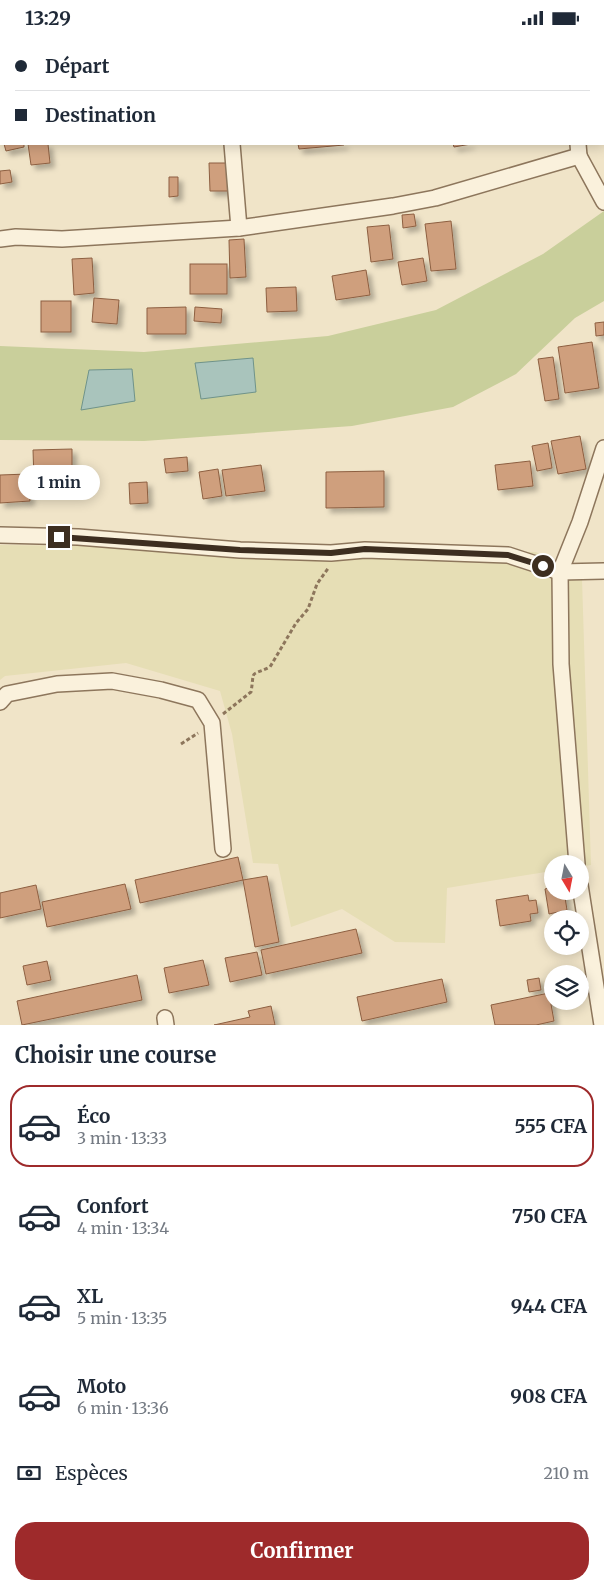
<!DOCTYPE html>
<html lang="fr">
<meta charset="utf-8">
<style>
body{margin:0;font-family:Merriweather,serif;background:#f2f2f3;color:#1f2937;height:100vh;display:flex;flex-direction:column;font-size:19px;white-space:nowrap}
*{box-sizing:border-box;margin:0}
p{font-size:16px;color:#747a83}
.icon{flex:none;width:28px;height:28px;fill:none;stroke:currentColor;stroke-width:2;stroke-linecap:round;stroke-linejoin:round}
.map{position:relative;height:990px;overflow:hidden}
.sheet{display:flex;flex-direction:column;background:#fff;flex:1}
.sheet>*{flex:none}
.top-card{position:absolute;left:0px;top:0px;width:605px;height:110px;box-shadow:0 2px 12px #0003;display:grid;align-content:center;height:110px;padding:0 15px;background:#fff}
.needle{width:32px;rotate:170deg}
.controls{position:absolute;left:544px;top:820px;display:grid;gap:10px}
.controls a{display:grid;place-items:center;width:45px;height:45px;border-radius:50%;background:#fff;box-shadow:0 2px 12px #0003;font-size:25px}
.end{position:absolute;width:22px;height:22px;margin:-11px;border:6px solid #3d2e20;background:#fff;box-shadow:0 0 0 2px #fff}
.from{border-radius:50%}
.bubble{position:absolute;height:35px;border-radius:18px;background:#fff;box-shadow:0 2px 12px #0003;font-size:16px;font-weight:700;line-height:35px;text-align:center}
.top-card b{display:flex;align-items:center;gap:18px;height:48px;font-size:19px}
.top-card b+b{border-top:1px solid #e0e1e3}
.top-card i{width:12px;height:12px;background:#1f2937}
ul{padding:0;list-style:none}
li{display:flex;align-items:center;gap:15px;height:82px;margin:0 10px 8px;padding:0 5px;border:2px solid transparent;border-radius:20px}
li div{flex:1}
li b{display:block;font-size:19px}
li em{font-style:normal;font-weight:700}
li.on{border-color:#9e2a2b}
li>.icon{width:45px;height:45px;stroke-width:1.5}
h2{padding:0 15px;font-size:22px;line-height:60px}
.pay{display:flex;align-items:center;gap:12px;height:55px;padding:0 15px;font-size:19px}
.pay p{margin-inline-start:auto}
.button{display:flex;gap:10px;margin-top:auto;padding:10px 15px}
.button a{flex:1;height:58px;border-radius:20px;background:#9e2a2b;color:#fff;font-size:20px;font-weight:700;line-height:58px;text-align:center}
.status{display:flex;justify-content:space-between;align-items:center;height:35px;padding:0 25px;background:#fff;direction:ltr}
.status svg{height:14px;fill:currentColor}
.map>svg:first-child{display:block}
.farmland{fill:#e6deb5}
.green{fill:#c9cf9b}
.water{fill:#a9c4bc;stroke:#6f938a}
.building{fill:#cf9f7d;stroke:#8d5f41;filter:url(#shadow)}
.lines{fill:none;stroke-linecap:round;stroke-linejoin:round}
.street-casing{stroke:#8d765c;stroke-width:18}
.path{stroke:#8d765c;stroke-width:3;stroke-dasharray:4 2.5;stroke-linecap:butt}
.street{stroke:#faf1dc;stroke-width:15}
.route{stroke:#3d2e20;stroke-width:6}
</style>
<div class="status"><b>13:29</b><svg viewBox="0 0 49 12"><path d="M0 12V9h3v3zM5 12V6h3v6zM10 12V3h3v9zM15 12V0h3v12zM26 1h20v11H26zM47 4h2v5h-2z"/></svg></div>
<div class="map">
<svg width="604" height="990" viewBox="0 0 604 990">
<defs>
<filter id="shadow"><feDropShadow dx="4.5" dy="4.5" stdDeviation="2.5" flood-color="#0004"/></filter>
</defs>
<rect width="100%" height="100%" fill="#f0e4c8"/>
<!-- farmland -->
<path class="farmland" d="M0,510L536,517L582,544L591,830L580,832V829H552V836L447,853L445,908L395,907L342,874L291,892L278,829L253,828L232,699L220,656L126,628L5,641L0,645Z"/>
<!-- green -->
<path class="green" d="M604,176V266L575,283L516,339L453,372L352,391L144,406L0,405V311L144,317L328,301L436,275L543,219Z"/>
<!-- water -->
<g class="water">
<path d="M253,323L256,357L201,364L195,328Z"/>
<path d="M132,334L135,366L81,375L89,335Z"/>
</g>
<!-- building -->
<g class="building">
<rect x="66" y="0" width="40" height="1"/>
<path d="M141,0H162L163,1H141Z"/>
<path d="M288,0H311L312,1H288Z"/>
<rect x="366" y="0" width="34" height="1"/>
<path d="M474,0H497L498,1H474Z"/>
<path d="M4,109H24V112L6,116Z"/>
<path d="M28,109H48L50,128L31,130Z"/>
<path d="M298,109H344V110L299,114Z"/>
<path d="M453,109H471L454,112Z"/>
<path d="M209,128H231V156H210Z"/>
<path d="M10,135L12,147L0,149V136Z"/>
<path d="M169,142H178V161L169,162Z"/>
<path d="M414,179L416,191L403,193L402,180Z"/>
<path d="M451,186L456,234L431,236L425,189Z"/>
<path d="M389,190L393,224L371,227L367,192Z"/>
<path d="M244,204L246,242L230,243L229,205Z"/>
<path d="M92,223L94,258L74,260L72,224Z"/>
<path d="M423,223L427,246L402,250L398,227Z"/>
<rect x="190" y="229" width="37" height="30"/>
<path d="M366,235L370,260L336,265L332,241Z"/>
<path d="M296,252L297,276L267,277L266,253Z"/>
<path d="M94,263L119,265L117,289L92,287Z"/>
<rect x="41" y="266" width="30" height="31"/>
<path d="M186,272V299H147V273Z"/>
<path d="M195,272L222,274L221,288L194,286Z"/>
<path d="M604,287V300L596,301L595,288Z"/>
<path d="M592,307L599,353L565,358L558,312Z"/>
<path d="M553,322L559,364L545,366L538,324Z"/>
<path d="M580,401L586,434L558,439L551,406Z"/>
<path d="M548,408L552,433L537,436L532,411Z"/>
<path d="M72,414V444L34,445L33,415Z"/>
<path d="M187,422L188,436L166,438L164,424Z"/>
<path d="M530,426L533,451L498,455L495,430Z"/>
<path d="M261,430L265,456L226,461L222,435Z"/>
<path d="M218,434L222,461L203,464L199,437Z"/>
<path d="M384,436V472L326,473V437Z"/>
<path d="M28,439L30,466L0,468V440Z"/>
<path d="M147,447L148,468L130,469L129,448Z"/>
<path d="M238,822L243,845L140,868L135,845Z"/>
<path d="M267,841L279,907L255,912L243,845Z"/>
<path d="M125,849L131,874L47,892L42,867Z"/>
<path d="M36,850L41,874L0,883V858Z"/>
<path d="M552,852V856H564L567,875L549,879L545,854Z"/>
<path d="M528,860L529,866L536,865L538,878L530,879L531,886L500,891L496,865Z"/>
<path d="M356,894L362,918L266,939L261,915Z"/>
<path d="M257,917L262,940L230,947L225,923Z"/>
<path d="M203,925L209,950L169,958L164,933Z"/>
<path d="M47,926L51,945L27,950L23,931Z"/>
<path d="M137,940L142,965L22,990L17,966Z"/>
<path d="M539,943L541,955L529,957L527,945Z"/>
<path d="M442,944L447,967L362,986L357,962Z"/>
<path d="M549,958L554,986L536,990H495L491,970Z"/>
<path d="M271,971L275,990H214L250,982L248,976Z"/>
</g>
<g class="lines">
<defs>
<g id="street">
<path d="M222,0V1"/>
<path d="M569,0V1"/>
<path d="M232,109L239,193"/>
<path d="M579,121L604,167"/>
<path d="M0,204L16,202L62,204L239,193L393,171L435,163L579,121L578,109"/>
<path d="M0,500L78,502L240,515L331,518L365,515L508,520L560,537L604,536"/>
<path d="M0,667L7,659L57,649L112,646L161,655L198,665L212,688L223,814"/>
<path d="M577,829L561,629L560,537L580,487L604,413"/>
<path d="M580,850L602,990"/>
<path d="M165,983L166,990"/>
</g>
</defs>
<!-- street casing -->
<use href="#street" class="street-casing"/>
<!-- path -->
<g class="path">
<path d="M223,679L251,657C255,634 248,642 270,632L296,588L308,574L317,549L329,532"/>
<path d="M181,709L198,698"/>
</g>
<!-- street -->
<use href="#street" class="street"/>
</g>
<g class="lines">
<!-- route -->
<path class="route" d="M59,502L240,515L331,518L365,514L508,520L543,531"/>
</g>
</svg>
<div class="controls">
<a><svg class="needle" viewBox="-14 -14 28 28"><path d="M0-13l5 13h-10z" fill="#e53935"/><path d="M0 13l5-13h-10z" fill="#747a83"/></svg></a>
<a><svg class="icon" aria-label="locate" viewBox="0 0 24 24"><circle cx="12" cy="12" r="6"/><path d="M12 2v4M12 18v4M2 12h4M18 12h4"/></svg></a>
<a><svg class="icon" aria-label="layers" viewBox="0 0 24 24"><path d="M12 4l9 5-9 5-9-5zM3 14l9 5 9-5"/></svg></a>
</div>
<i class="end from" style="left:543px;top:531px"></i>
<i class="end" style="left:59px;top:502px"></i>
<div class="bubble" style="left:18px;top:430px;width:82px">1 min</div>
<div class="top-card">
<b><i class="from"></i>Départ</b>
<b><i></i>Destination</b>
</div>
</div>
<section class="sheet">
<h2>Choisir une course</h2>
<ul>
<li class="on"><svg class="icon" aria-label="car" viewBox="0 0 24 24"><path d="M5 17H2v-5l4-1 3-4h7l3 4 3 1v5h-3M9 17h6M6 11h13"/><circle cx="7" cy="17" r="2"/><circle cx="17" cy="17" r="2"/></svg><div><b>Éco</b><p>3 min · 13:33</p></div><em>555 CFA</em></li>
<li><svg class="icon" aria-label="car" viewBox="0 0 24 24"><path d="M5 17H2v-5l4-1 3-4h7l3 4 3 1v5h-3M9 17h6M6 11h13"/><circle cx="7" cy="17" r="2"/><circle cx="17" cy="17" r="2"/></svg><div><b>Confort</b><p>4 min · 13:34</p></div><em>750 CFA</em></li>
<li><svg class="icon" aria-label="car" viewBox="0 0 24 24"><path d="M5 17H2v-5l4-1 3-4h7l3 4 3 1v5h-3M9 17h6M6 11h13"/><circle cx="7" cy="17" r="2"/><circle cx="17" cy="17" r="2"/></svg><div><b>XL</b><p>5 min · 13:35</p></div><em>944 CFA</em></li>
<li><svg class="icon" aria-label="car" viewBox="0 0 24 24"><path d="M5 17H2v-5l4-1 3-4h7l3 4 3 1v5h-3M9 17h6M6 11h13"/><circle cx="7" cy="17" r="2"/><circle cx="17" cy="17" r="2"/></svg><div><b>Moto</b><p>6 min · 13:36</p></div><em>908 CFA</em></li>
</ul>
<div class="pay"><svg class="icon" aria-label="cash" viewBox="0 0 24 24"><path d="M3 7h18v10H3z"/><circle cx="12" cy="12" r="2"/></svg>Espèces<p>210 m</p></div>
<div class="button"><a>Confirmer</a></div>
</section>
